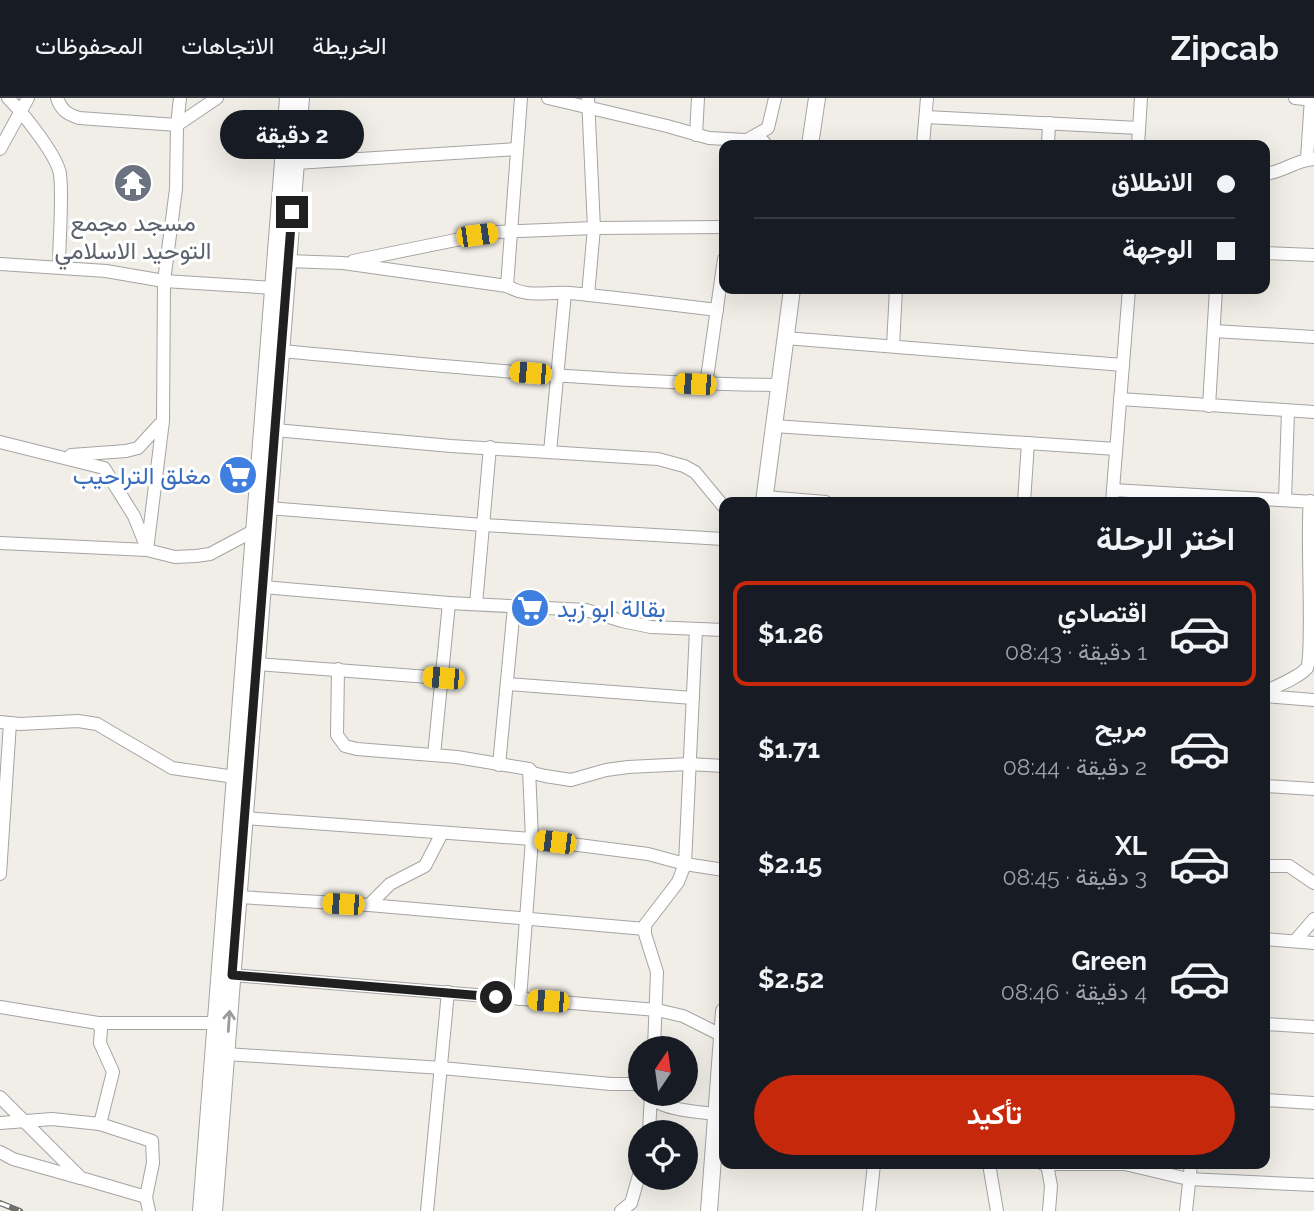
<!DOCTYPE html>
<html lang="ar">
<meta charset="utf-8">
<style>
body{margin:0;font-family:Raleway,Vazirmatn,sans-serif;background:#20242c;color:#f1f3f6;direction:rtl;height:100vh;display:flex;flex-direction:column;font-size:26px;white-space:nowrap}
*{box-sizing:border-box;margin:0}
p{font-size:23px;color:#9ea1a6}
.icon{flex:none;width:38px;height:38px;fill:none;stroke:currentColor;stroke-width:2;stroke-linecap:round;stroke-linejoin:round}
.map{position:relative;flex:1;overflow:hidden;direction:ltr}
.drawer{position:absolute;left:719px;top:399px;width:551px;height:672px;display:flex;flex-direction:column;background:#171b24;border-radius:14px;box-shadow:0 7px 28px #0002;direction:rtl}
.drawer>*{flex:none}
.top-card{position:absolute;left:719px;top:42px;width:551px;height:154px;border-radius:14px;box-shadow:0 7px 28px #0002;direction:rtl;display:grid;align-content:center;height:154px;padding:0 35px;background:#171b24}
.needle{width:46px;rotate:13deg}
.controls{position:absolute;left:628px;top:938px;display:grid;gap:14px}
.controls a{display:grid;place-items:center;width:70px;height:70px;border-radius:50%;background:#171b24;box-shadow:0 7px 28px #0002;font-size:35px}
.end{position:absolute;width:32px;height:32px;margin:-16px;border:9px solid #202020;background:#fff;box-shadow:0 0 0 4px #fff}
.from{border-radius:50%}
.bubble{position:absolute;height:49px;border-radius:24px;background:#171b24;box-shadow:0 7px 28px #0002;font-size:23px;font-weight:700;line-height:49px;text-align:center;direction:rtl}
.car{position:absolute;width:21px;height:42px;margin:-21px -10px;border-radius:9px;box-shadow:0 0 5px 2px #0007;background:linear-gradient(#f5c518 24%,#345 0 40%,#f5c518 0 76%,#345 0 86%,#f5c518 0)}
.top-card b{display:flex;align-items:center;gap:24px;height:66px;font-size:26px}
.top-card b+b{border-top:2px solid #363941}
.top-card i{width:18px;height:18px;background:#f1f3f6}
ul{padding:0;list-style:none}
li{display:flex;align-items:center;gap:21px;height:105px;margin:0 14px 10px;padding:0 21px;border:4px solid transparent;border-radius:14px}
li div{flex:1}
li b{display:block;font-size:26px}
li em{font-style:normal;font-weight:700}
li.current{border-color:#c5280a}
li>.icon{width:63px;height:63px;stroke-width:1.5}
h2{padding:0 35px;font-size:32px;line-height:84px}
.action{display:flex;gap:14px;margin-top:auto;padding:14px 35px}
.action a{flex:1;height:80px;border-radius:42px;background:#c5280a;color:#fff;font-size:28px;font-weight:700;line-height:80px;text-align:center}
header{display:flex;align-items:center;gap:42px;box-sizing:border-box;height:98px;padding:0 35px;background:#171b24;border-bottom:2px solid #363941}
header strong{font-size:33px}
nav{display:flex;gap:38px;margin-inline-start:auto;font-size:24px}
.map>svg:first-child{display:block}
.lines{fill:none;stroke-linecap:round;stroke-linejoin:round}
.minor-casing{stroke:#a4a4a4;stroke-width:14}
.tertiary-casing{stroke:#a4a4a4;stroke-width:18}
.minor{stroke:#fff;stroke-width:12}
.tertiary{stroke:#fff;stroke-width:16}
.rail-casing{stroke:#6e6e6e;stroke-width:6}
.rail{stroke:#fff;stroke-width:3.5;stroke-dasharray:10;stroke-linecap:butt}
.oneway{stroke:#9b9b9b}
.route{stroke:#202020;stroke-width:9}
.labels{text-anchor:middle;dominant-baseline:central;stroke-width:6;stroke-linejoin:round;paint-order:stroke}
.worship-label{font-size:24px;fill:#5b616d;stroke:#fff}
.shop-label{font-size:24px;fill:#366cbe;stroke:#fff;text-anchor:end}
</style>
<header>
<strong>Zipcab</strong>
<nav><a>الخريطة</a><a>الاتجاهات</a><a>المحفوظات</a></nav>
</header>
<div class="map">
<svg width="1314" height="1113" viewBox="0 0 1314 1113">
<rect width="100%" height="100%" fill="#f0eee6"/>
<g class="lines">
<defs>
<g id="minor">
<path d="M8,0C22,14 57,57 60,76C63,102 59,142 59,169"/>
<path d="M57,0C61,12 67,16 79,20L177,27L217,0"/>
<path d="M548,0L667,28L709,40L763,43L766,47"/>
<path d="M588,0L594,130L588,197"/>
<path d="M1295,0L1314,2"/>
<path d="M926,19L1139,30"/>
<path d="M696,37L698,0"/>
<path d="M747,42L768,30L775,0"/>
<path d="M923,47L927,0"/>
<path d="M1048,47L1049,25"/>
<path d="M1138,47L1141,0"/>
<path d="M0,51L28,0"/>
<path d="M1307,61L1311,0"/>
<path d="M296,65L517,51"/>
<path d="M1265,76C1283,74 1296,62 1314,61"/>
<path d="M1265,155L1314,157"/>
<path d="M287,163L343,165L507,188C530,201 545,193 570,195C619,200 668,206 717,212"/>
<path d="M353,163L495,134L594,130L724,129"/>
<path d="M0,166L106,173L164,183L274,190"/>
<path d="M507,188L521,0"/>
<path d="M1214,233L1314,239"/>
<path d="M785,240L1123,267"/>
<path d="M893,248L896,191"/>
<path d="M281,253C447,268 612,286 779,287"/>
<path d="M706,287L724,161"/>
<path d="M1120,301L1314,314"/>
<path d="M1209,308L1216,191"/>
<path d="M774,328L1116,351"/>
<path d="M275,332L451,348L658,361L684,368L695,374L724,409"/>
<path d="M0,344L104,370L134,418L146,448"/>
<path d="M550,354L565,195"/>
<path d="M71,357L126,353L138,350L160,326"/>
<path d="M1113,392L1314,404"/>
<path d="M765,399L826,404"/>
<path d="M1285,402L1288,313"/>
<path d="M1024,404L1028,345"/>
<path d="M1112,404L1129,191"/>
<path d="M268,410L483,427L724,441"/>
<path d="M0,445L147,452L175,459L196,458L210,456L255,432"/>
<path d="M147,452L163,323L164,183L176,91L177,27L180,0"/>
<path d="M263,489L449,505L586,512L622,523L651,529L724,532"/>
<path d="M476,506L490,349"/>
<path d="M257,566L442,580"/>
<path d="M338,571L337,637L345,648L357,651L457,659L529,671L533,675L545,678L571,682L606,672L628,669L689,666L724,668"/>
<path d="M507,586L693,600"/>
<path d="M1265,594C1278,587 1298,580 1307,570C1314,553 1306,434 1310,403"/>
<path d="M1265,598L1314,602"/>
<path d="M0,624L20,626L78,623L97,626L172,670L235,679"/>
<path d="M434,657L449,505"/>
<path d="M499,667L514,509"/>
<path d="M1265,688L1314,691"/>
<path d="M245,720L532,741L648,756L685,766L724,772"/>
<path d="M1265,768H1289L1314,785"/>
<path d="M0,776L10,625"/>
<path d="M239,799L369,807L645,831"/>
<path d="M369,807L390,786L425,768L442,735"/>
<path d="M1265,841L1314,845"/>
<path d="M1295,843L1314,821"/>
<path d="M232,877L657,912L683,918L723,938"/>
<path d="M520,901L532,741L529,671"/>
<path d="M0,909L98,925H215"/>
<path d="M98,925L101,931L100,945L113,974L100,1026L152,1043L153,1065L146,1099"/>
<path d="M1265,926L1314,929"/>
<path d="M654,950L657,874L645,836V827L678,784L685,766L696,532"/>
<path d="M226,956L442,970L611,986H640"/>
<path d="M647,996C659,1012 698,1014 716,1016"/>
<path d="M0,999L81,1080L146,1099L149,1113"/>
<path d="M1265,1002L1314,1005"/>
<path d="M0,1025L52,1021L100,1026"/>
<path d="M649,1034L651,996"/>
<path d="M0,1054L13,1061L80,1080"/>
<path d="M989,1066L997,1113"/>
<path d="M1043,1066H1125L1188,1081L1314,1087"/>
<path d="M1047,1066L1051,1088L1049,1113"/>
<path d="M427,1113L448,894"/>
<path d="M621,1113L631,1105L640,1074"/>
<path d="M869,1113L874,1066"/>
<path d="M1186,1113L1191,1066"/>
</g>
<g id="tertiary">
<path d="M810,47L817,0"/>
<path d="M764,404L792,191"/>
<path d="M201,1113L288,0"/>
<path d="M214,1113L301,0"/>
<path d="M709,1113L724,913"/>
</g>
</defs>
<!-- minor casing -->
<use href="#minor" class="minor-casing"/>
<!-- tertiary casing -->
<use href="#tertiary" class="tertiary-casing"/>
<!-- minor -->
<use href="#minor" class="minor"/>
<!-- tertiary -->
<use href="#tertiary" class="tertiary"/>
<defs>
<path id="rail" d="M0,1105L20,1113"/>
</defs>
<!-- rail casing -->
<use href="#rail" class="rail-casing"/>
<!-- rail -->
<use href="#rail" class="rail"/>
</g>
<!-- one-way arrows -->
<defs><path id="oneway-shaft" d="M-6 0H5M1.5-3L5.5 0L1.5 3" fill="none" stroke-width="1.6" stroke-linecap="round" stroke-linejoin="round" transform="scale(1.75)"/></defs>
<use class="oneway" href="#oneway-shaft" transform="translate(229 923) rotate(-86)"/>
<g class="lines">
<!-- route -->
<path class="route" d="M292,114L232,877L496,899"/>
</g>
<!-- icons -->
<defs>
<symbol id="temple-disc" viewBox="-11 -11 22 22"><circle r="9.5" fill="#6b7280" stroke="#fff"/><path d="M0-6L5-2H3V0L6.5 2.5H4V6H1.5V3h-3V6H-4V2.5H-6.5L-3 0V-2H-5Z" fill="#fff"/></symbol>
<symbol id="supermarket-disc" viewBox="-11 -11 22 22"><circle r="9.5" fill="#3f7fe0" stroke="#fff"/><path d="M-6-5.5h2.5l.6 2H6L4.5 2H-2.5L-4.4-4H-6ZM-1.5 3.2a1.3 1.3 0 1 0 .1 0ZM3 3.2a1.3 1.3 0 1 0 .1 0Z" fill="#fff"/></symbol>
</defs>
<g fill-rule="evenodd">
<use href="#temple-disc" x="111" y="63" width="44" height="44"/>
<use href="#supermarket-disc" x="216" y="355" width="44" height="44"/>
<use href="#supermarket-disc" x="508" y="488" width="44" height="44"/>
</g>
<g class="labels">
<!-- worship labels -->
<g class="worship-label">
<text x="133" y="124">مسجد مجمع<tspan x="133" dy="28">التوحيد الاسلامي</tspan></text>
</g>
<!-- shop labels -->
<g class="shop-label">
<text x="211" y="377">مغلق التراحيب</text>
<text x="557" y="510" text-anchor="start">بقالة ابو زيد</text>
</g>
</g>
</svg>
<div class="controls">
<a><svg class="needle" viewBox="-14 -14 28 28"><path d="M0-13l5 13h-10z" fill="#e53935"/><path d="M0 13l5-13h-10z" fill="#9ea1a6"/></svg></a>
<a><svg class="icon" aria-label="locate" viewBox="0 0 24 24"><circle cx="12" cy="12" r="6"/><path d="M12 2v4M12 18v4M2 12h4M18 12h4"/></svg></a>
</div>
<i class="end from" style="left:496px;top:899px"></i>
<i class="end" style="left:292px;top:114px"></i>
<div class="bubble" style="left:220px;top:12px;width:144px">2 دقيقة</div>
<i class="car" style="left:477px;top:137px;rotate:82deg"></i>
<i class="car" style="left:530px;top:275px;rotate:275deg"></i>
<i class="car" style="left:695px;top:286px;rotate:273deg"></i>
<i class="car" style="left:443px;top:580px;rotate:275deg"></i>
<i class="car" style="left:555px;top:744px;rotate:277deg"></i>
<i class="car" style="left:343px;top:806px;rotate:273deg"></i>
<i class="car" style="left:548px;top:903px;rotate:275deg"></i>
<div class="top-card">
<b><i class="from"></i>الانطلاق</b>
<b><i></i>الوجهة</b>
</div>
<section class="drawer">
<h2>اختر الرحلة</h2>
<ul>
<li class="current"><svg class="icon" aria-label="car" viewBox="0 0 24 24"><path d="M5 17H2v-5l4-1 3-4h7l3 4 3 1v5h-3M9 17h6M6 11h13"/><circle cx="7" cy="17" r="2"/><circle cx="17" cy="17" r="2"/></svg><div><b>اقتصادي</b><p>1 دقيقة · 08:43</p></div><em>$1.26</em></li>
<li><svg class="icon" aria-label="car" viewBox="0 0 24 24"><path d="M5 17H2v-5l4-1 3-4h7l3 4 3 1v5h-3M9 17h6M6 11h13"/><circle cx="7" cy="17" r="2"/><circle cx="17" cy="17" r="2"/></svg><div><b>مريح</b><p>2 دقيقة · 08:44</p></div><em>$1.71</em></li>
<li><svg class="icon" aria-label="car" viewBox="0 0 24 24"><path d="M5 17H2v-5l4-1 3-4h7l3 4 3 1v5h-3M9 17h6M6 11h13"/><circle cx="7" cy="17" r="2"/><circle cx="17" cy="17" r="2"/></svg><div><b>XL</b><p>3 دقيقة · 08:45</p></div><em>$2.15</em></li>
<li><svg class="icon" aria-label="car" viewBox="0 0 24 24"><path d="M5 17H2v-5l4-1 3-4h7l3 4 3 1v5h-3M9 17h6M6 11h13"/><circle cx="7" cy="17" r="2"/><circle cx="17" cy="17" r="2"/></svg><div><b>Green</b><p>4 دقيقة · 08:46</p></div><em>$2.52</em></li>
</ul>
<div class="action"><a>تأكيد</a></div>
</section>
</div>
